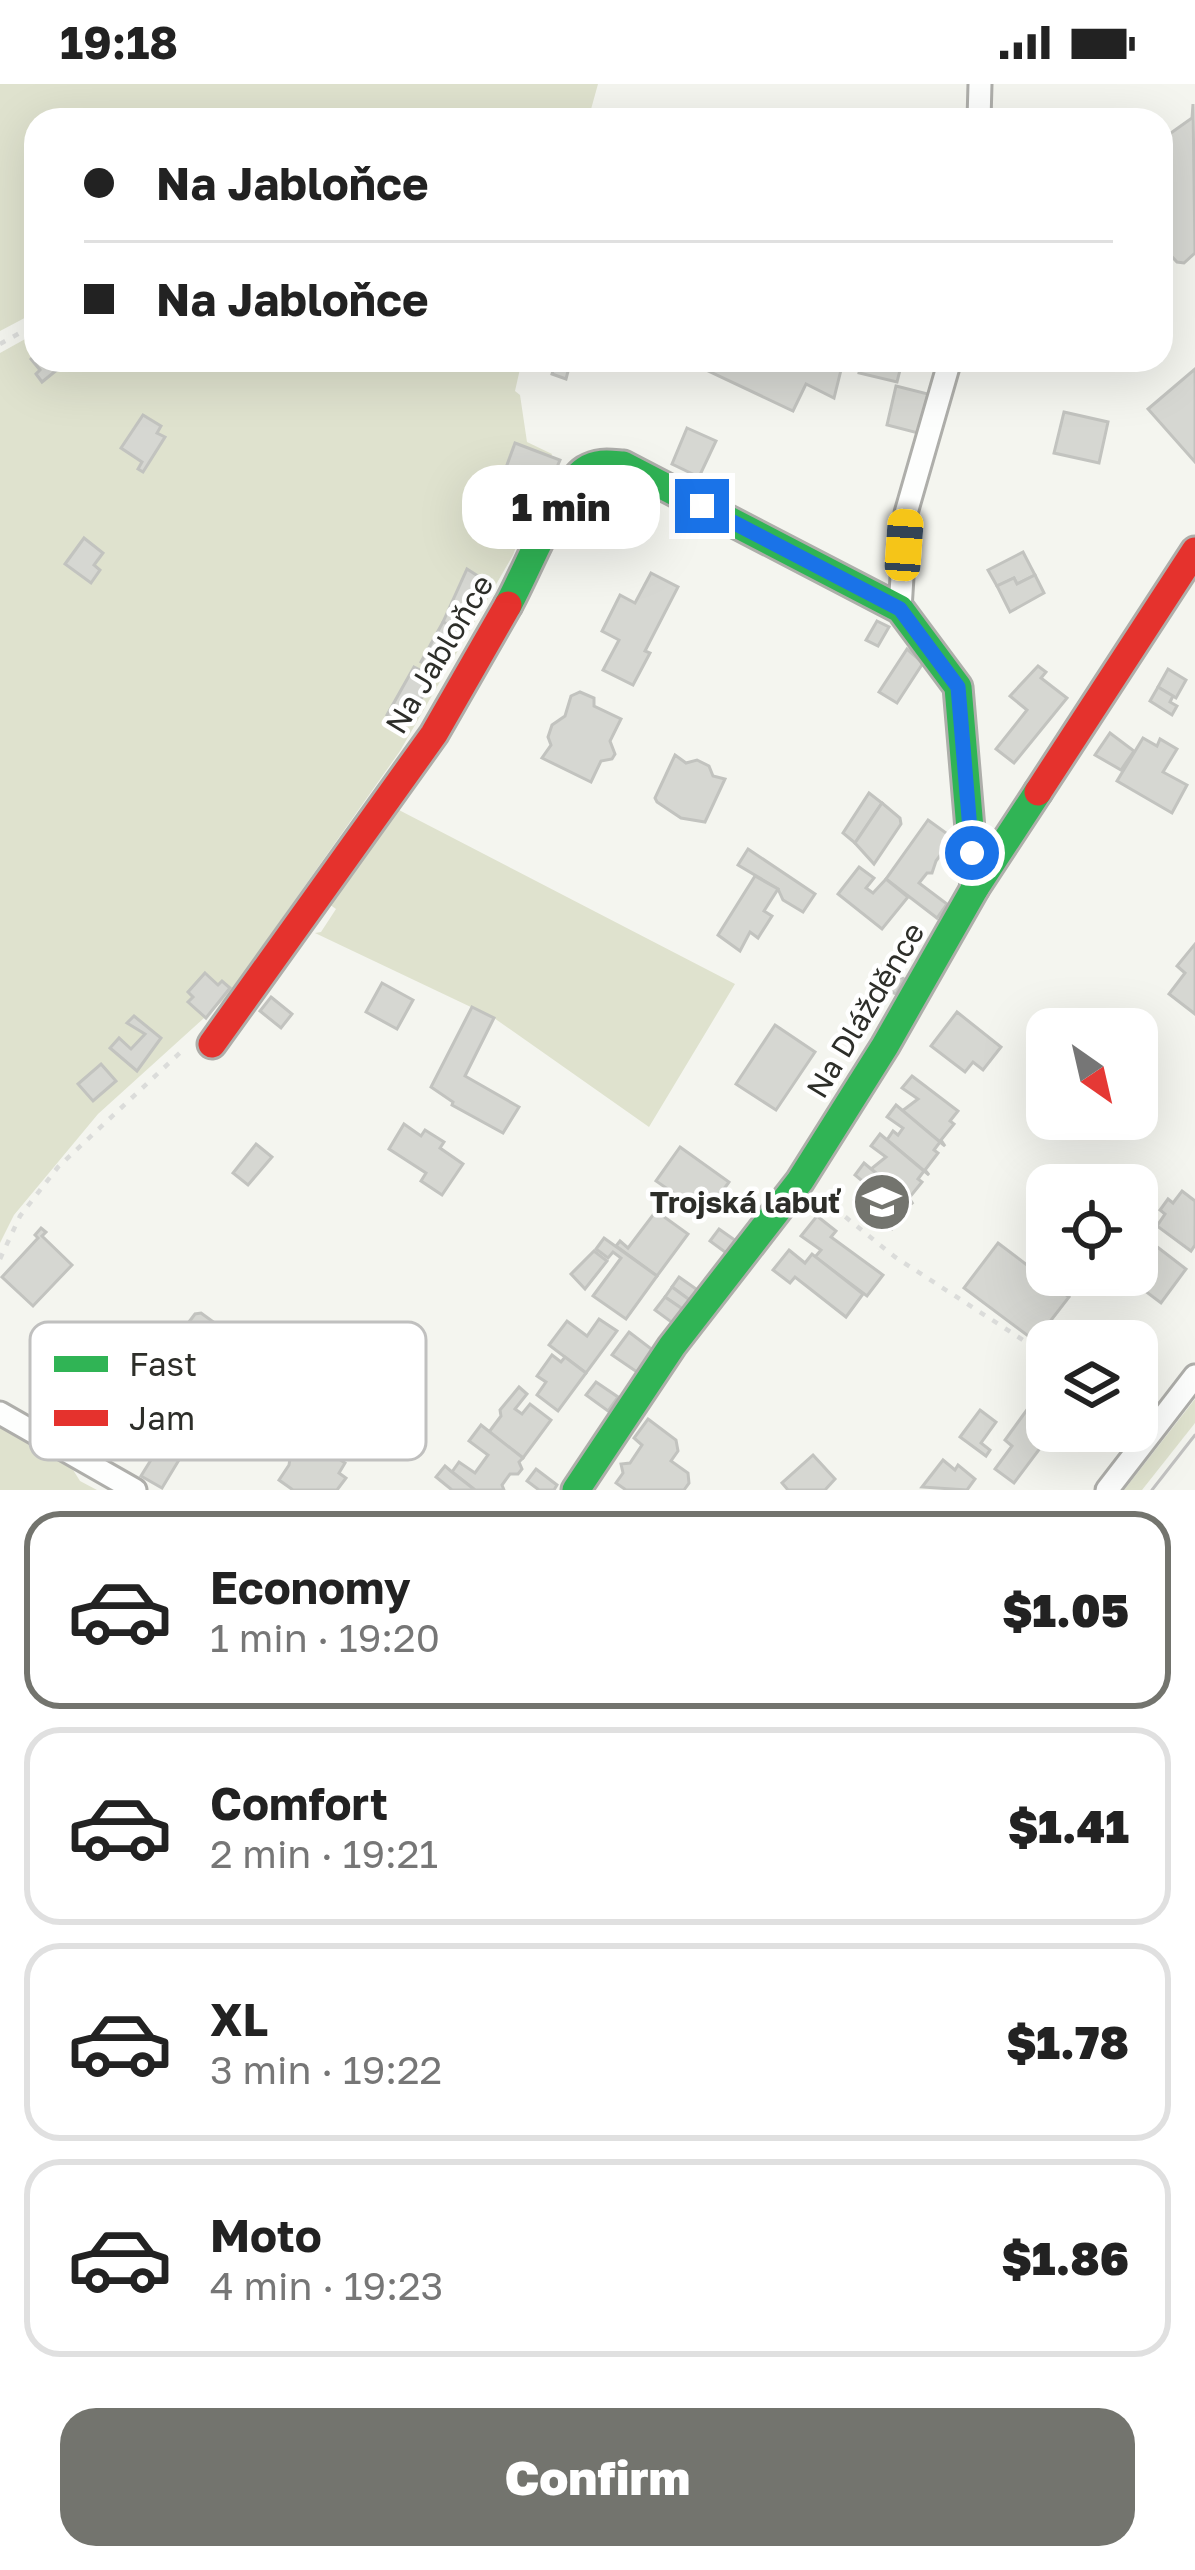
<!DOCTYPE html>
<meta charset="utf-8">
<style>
body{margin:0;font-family:"Golos Text",sans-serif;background:#f6f6f6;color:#222;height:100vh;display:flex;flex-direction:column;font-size:45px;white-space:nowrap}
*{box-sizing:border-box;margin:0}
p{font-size:39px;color:#767676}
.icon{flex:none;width:66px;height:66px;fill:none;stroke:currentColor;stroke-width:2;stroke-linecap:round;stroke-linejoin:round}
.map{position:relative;height:1406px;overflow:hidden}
.sheet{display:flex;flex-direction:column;background:#fff;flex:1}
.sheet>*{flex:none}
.top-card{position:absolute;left:24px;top:24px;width:1149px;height:264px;border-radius:36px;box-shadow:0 12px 48px #0002;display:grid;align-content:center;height:264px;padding:0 60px;background:#fff}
.needle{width:78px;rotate:146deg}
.buttons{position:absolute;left:1026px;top:924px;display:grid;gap:24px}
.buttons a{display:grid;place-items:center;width:132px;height:132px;border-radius:24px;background:#fff;box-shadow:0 12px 48px #0002;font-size:60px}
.end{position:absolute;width:54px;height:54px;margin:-27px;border:15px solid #1a73e8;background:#fff;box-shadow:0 0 0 6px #fff}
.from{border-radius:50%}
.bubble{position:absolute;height:84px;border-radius:36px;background:#fff;box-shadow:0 12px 48px #0002;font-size:39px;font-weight:800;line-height:84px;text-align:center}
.car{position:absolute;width:36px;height:72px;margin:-36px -18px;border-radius:15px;box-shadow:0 0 9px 3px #0007;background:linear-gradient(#f5c518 24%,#345 0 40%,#f5c518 0 76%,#345 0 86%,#f5c518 0)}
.top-card b{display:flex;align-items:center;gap:42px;height:114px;font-size:45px}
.top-card b+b{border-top:3px solid #e0e0e0}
.top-card i{width:30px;height:30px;background:#222}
ul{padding:21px 0 0;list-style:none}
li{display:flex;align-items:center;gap:36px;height:198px;margin:0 24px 18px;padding:0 36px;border:6px solid #e0e0e0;border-radius:36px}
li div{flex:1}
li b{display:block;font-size:45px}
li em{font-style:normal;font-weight:800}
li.selected{border-color:#73746e}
li>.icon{width:108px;height:108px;stroke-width:1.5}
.primary-button{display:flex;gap:24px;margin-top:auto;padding:24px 60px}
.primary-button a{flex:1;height:138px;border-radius:36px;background:#73746e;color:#fff;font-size:48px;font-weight:800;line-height:138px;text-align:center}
.status{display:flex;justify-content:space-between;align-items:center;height:84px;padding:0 60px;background:#fff;direction:ltr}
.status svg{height:33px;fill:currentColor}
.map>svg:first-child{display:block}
.green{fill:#dfe2ce}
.building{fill:#d6d7d2;stroke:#c2c3bf;stroke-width:3}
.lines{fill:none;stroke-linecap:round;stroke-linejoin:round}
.lane-casing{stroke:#aeaeaa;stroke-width:16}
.street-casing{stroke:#aeaeaa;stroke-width:27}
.fast-casing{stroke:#aeaeaa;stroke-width:33}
.jam-casing{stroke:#aeaeaa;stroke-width:33}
.path{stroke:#dbdcda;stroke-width:4.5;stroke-dasharray:6 9;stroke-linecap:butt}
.lane{stroke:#fdfefd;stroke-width:10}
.street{stroke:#fdfefd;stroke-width:21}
.fast{stroke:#30b455;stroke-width:27}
.jam{stroke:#e5322d;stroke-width:27}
.tram{stroke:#c2c2c1;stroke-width:3}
.route{stroke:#1a73e8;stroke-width:15}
.labels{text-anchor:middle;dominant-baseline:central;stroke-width:9;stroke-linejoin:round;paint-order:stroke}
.street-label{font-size:30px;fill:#2d2e29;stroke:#fff}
.poi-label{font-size:30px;font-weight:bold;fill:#2d2e29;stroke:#fff;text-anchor:end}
.key{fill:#fff;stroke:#c0c0bf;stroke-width:3}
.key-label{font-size:33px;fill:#2d2e29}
</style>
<div class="status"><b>19:18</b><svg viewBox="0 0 49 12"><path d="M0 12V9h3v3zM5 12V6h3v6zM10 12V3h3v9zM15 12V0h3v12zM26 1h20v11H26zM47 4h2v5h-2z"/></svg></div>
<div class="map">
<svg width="1195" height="1406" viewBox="0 0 1195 1406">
<rect width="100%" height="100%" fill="#f4f5ef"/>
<!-- green -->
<g class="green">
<path d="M0,0H598L588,36H36V228L0,247Z"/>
<path d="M36,249V276H522L515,307L520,311L527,358L552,370L513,471L400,667L225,915L98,1030L14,1131L0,1159V269Z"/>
<path d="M397,725L735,900L649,1043L494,934L315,849L321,848L336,825L326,818Z"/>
<path d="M1195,1315V1339L1142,1406H1124Z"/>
<path d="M0,1339L70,1381L80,1397L97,1406H0Z"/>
</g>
<!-- building -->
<g class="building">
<path d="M1193,20L1195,169L1184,179L1177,178L1161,161V56L1192,34Z"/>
<path d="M36,270V276H59L63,281L42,298L36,290L40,286L31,275Z"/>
<path d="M553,276H571L566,295L552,290L556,277Z"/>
<path d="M704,276H828L842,282L834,314L806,300L793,327L700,283Z"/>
<path d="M862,276L901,282L897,298L859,289Z"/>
<path d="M1195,285V378L1148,325Z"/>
<path d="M896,302L928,310L918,349L887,341Z"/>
<path d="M1064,328L1108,338L1099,379L1054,369Z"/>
<path d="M143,331L161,342L157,349L165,353L143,388L138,385L142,378L121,364Z"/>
<path d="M687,344L716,357L699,393L672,380Z"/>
<path d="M515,359L560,376L534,436L539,438L535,449L497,434L491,450L470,443L482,414L493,419Z"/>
<path d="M84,454L103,469L94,481L100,486L91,499L65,480Z"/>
<path d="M1023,468L1035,491L1017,500L1014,494L997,502L988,486Z"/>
<path d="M467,485L489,499L462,548L443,538Z"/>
<path d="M651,489L678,503L645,567L650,569L633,601L603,586L619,556L602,547L620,511L635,519Z"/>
<path d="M1035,491L1044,509L1010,528L997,502L1014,494L1017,500Z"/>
<path d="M877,537L889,543L878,562L866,556Z"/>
<path d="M443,538L462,548L441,589L421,578Z"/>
<path d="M907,565L923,579L897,619L879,608Z"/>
<path d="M1038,582L1046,588L1041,594L1067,614L1014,679L996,665L1027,626L1010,612Z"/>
<path d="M414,583L434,593L406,641L387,631Z"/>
<path d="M1168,585L1186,596L1176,614L1158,603Z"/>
<path d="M1158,603L1173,612L1170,618L1177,622L1172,631L1150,617Z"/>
<path d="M580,608L594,614V622L621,635L610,657L615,670L612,675L601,677L591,698L542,674L551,661L548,653L552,641L565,632L571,612Z"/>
<path d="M1110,649L1134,667L1121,686L1095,671Z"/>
<path d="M1143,654L1157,662L1160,655L1177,665L1163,688L1187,701L1172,729L1117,697Z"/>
<path d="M675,671L686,679L697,676L709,682L713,692L725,695L705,738L681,734L657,718L655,714Z"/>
<path d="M869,709L882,719L855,759L843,749Z"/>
<path d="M882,719L900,734L901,740L874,780L855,759Z"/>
<path d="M928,736L953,754L936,777L932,789H927L919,799L947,820L937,834L886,795Z"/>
<path d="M748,765L815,810L803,828L783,816L778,805L738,781Z"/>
<path d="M859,783L874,794L866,804L873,809L886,795L908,813L882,845L838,810Z"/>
<path d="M755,792L778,805L764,827L772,832L758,854L750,848L740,867L718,851Z"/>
<path d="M1195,860V930L1169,910L1185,889L1177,882Z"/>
<path d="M879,882L904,895L896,910L871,897Z"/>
<path d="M205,889L218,901L222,897L230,904L206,934L188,918L193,913L188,908Z"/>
<path d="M382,899L413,916L397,945L366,928Z"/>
<path d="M271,913L292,930L281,944L260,927Z"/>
<path d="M472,923L494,934L465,992L519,1023L503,1049L452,1021L453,1018L431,1003Z"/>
<path d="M957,928L1001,963L983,986L973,978L965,988L931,962Z"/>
<path d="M134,932L161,954L137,987L110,964L119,954L131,965L145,950L127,939Z"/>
<path d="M775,941L815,968L776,1026L736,1000Z"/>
<path d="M101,980L116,997L93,1017L78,1000Z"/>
<path d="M912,992L958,1027L950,1037L954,1040L941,1056L945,1062L902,1027L918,1015L902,1004Z"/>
<path d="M896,1021L940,1058L934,1066L938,1069L925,1086L929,1091L887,1056L893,1047L898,1051L903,1044L887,1033Z"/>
<path d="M404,1040L421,1052L425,1046L444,1058L440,1064L463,1080L442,1111L421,1097L426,1089L389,1065Z"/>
<path d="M880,1050L924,1087L918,1095L922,1098L909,1114L913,1120L871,1085L886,1073L871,1062Z"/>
<path d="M256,1060L272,1073L248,1101L233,1089Z"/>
<path d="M680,1063L729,1098L705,1131L656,1097Z"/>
<path d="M864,1079L908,1116L902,1124L906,1127L892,1145L854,1116L866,1100L855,1091Z"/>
<path d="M1182,1107L1195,1117V1161L1191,1167L1157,1142L1165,1130L1160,1126L1168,1115L1173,1119Z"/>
<path d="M656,1127L688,1150L657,1192L616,1162L620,1157L628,1164Z"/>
<path d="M817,1132L836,1147L831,1153L883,1191L867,1212L815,1173L821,1166L801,1152Z"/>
<path d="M41,1144L46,1148L42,1152L72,1181L33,1222L2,1193L38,1154L35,1151Z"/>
<path d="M719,1145L739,1159L729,1171L710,1157Z"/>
<path d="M1143,1152L1186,1185L1161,1219L1124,1191H1137V1160Z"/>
<path d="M604,1154L657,1192L626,1235L593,1212L621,1174L613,1168L608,1174L596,1165Z"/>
<path d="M998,1159L1069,1213L1035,1257L964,1204Z"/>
<path d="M789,1166L805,1179L812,1170L863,1210L846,1233L795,1193L790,1199L773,1186Z"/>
<path d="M594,1167L607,1177L585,1205L571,1190Z"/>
<path d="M679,1193L699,1207L691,1217L672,1203Z"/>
<path d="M672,1203L691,1217L684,1226L665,1213Z"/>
<path d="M665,1213L684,1226L674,1240L655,1226Z"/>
<path d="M201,1229L230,1250L231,1256L217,1269L245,1289L226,1315L182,1280L174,1283L165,1277L164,1271L195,1230Z"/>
<path d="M599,1235L617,1247L586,1289L549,1261L567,1237L587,1252Z"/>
<path d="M629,1248L654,1267L637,1288L612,1271Z"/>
<path d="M552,1271L561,1278L565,1273L586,1289L558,1327L537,1311L546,1298L537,1292Z"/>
<path d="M596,1298L618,1313L608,1327L586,1311Z"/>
<path d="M519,1303L527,1310L515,1325L522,1330L530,1320L551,1336L523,1374L489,1348L501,1332L500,1326Z"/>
<path d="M1037,1312L1047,1320V1347H1053L1014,1399L995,1385L1012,1362L1005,1356Z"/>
<path d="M136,1313L183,1340L170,1363L182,1371L162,1404L141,1392L154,1371L124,1354L135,1335L126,1330Z"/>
<path d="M980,1326L996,1338L981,1359L990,1366L986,1372L960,1353Z"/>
<path d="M648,1335L676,1356L678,1367L671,1377L688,1389L689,1399L684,1406H626L616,1399L623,1389L621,1380L630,1379L642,1361L634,1354Z"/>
<path d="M481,1341L523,1374L519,1378L522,1385L518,1390H510L502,1401L504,1406H475L452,1388L459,1378L475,1389L488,1371L469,1357Z"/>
<path d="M308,1354L345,1379L339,1389L346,1394L337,1406H293L279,1396L289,1381L291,1369H298Z"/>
<path d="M813,1371L835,1395L825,1406H788L782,1399Z"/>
<path d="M943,1376L955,1386L958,1381L975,1395L967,1406L922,1403Z"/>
<path d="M445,1382L452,1388L475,1406H452L436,1393Z"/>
<path d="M536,1385L557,1401L554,1406H539L527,1397Z"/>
</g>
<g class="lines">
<defs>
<path id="lane" d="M1038,1266L1047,1274"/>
<g id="street">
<path d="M979,36L980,0"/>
<path d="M900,525L906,429L950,276"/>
<path d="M0,1329L135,1406"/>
<path d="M1107,1406L1195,1292"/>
</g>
<g id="fast">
<path d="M508,521C525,491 560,402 585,386C598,378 609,380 623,381L900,525L958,603L975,804"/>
<path d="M576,1406L672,1262L800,1097L885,962L975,804L1038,708"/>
</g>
<g id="jam">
<path d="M1038,708L1195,467"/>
<path d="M212,960L434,650L508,521"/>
</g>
</defs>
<!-- lane casing -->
<use href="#lane" class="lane-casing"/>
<!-- street casing -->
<use href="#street" class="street-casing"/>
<!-- fast casing -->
<use href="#fast" class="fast-casing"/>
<!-- jam casing -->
<use href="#jam" class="jam-casing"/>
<!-- path -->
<g class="path">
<path d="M0,260L36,240"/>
<path d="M822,1114L895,1173L1023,1256"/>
<path d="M0,1175L20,1132L58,1083L184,965"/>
</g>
<!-- lane -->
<use href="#lane" class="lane"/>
<!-- street -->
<use href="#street" class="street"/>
<!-- fast -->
<use href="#fast" class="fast"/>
<!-- jam -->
<use href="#jam" class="jam"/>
<!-- tram -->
<path class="tram" d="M1152,1406L1195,1351"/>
</g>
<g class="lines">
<!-- route -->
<path class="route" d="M702,422L900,525L958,603L972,769"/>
</g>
<!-- icons -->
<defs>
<symbol id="school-disc" viewBox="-11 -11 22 22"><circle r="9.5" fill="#73746e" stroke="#fff"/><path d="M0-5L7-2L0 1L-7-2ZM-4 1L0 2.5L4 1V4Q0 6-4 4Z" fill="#fff"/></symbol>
</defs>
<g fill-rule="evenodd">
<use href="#school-disc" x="849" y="1085" width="66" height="66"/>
</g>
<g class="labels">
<!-- street labels -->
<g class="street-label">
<text transform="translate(439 570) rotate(-59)">Na Jabloňce</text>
<text transform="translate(865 926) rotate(-59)">Na Dlážděnce</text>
</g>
<!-- poi labels -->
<g class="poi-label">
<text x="840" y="1118">Trojská labuť</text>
</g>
</g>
<!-- legend -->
<rect x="30" y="1238" width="396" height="138" rx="18" class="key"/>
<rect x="54" y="1272" width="54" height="16" fill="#30b455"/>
<rect x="54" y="1326" width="54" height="16" fill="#e5322d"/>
<g class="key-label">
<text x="129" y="1292">Fast</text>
<text x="129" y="1346">Jam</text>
</g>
</svg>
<div class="buttons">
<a><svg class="needle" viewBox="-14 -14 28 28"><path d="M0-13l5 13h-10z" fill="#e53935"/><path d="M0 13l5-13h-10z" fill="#767676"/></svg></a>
<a><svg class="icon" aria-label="locate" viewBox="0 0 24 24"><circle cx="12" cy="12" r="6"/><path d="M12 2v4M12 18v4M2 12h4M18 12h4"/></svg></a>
<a><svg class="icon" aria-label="layers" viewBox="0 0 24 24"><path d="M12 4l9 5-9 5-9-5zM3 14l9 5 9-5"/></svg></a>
</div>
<i class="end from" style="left:972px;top:769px"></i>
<i class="end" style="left:702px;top:422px"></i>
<div class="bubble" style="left:462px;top:381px;width:198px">1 min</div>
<i class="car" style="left:904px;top:461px;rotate:4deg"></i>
<div class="top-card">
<b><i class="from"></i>Na Jabloňce</b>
<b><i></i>Na Jabloňce</b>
</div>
</div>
<section class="sheet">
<ul>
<li class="selected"><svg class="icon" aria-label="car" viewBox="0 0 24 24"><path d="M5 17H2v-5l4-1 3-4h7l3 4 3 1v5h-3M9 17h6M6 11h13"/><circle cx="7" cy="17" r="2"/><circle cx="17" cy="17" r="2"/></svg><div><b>Economy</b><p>1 min · 19:20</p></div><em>$1.05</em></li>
<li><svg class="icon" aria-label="car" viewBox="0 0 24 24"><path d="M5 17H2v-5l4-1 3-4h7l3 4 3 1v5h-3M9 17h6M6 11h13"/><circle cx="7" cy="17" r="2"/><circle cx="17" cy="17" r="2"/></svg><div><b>Comfort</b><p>2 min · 19:21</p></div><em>$1.41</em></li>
<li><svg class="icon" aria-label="car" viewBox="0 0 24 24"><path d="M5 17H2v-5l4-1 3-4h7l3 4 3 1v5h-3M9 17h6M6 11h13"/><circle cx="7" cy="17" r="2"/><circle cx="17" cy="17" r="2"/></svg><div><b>XL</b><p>3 min · 19:22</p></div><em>$1.78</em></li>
<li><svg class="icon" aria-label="car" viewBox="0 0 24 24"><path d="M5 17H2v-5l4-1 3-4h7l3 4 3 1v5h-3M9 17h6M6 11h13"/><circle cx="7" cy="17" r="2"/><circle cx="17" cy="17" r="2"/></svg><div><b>Moto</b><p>4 min · 19:23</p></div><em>$1.86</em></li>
</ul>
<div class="primary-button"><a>Confirm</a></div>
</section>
